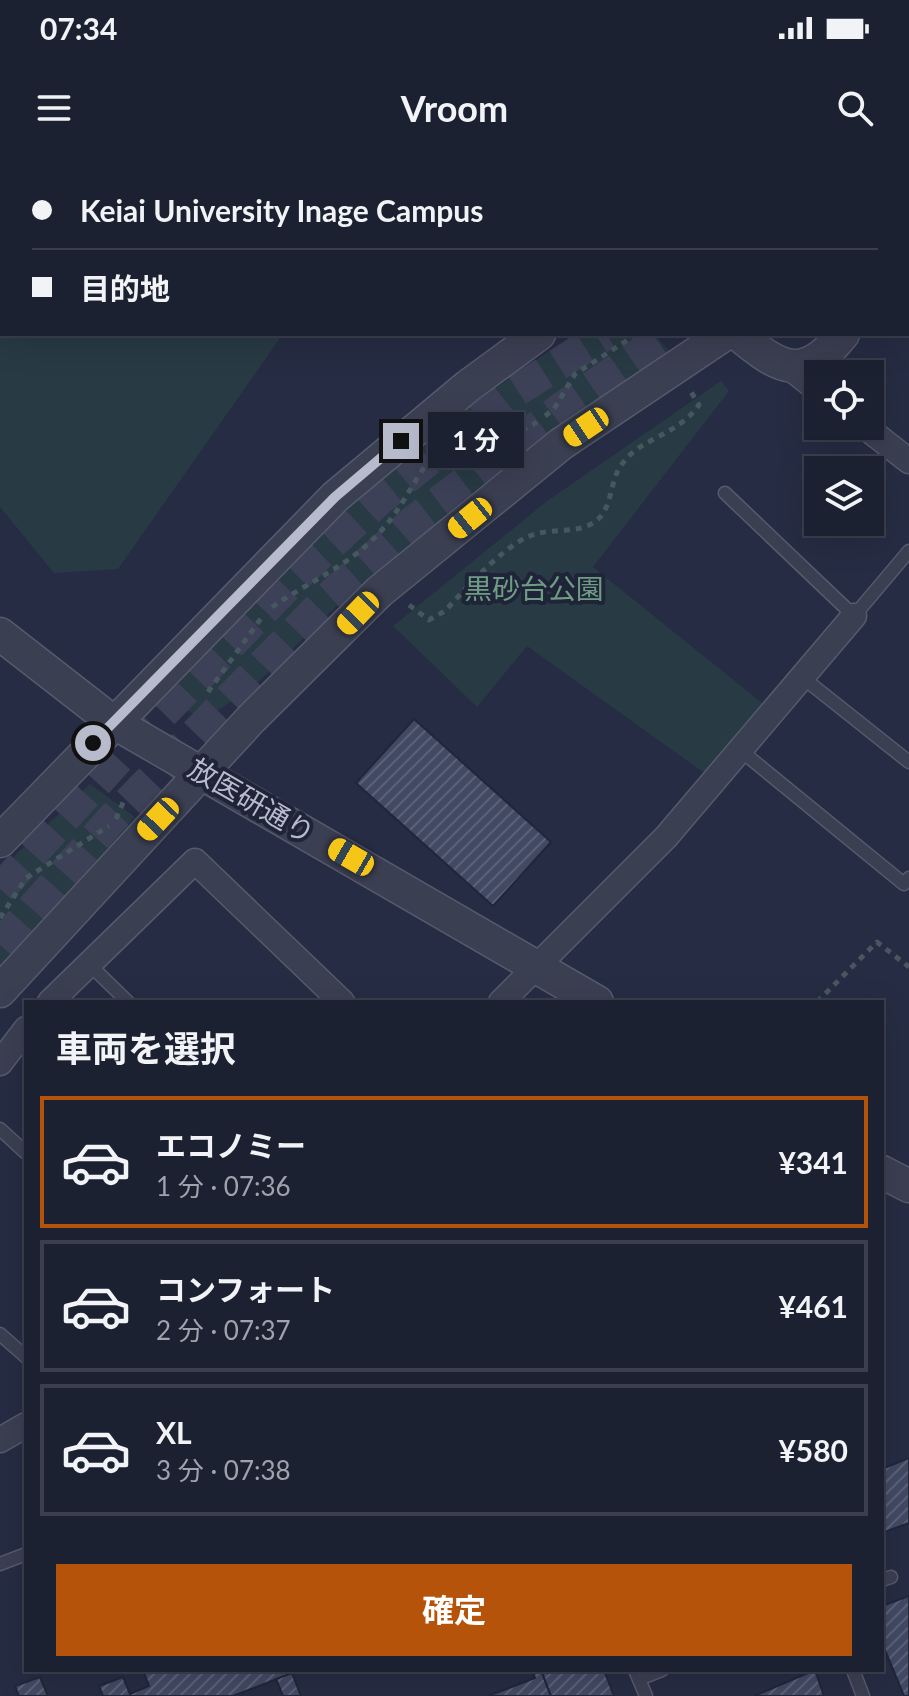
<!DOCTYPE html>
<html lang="ja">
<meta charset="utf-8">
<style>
body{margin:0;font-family:Lato,"Noto Sans JP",sans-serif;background:#25293a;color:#f1f3f6;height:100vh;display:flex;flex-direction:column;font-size:30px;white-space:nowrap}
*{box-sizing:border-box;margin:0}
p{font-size:26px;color:#a0a3ac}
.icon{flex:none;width:44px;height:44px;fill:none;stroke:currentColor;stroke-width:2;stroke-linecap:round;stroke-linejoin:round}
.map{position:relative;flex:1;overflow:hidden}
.side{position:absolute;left:24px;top:840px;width:860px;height:672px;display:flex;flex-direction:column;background:#1c2132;border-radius:0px;box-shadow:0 8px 32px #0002,0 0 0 2px #3a3e4d}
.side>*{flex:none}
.banner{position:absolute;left:0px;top:0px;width:910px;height:176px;box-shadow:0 8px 32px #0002,0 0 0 2px #3a3e4d;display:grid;align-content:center;height:176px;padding:0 32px;background:#1c2132}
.buttons{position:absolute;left:804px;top:200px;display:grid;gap:16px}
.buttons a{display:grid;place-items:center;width:80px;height:80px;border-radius:0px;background:#1c2132;box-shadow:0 8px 32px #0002,0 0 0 2px #3a3e4d;font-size:40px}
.end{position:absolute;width:36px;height:36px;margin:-18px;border:10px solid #b8bbcc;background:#111;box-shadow:0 0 0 4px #111}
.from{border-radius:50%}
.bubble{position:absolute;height:56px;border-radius:0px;background:#1c2132;box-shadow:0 8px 32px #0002,0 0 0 2px #3a3e4d;font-size:26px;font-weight:700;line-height:56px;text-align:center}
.car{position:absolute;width:24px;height:48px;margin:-24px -12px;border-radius:10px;box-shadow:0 0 6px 2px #0007;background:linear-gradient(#f5c518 24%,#345 0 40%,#f5c518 0 76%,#345 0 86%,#f5c518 0)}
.banner b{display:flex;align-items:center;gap:28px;height:76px;font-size:30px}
.banner b+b{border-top:2px solid #3a3e4d}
.banner i{width:20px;height:20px;background:#f1f3f6}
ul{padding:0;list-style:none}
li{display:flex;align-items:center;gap:24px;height:132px;margin:0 16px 12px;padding:0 16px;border:4px solid #3a3e4d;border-radius:0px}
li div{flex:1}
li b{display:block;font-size:30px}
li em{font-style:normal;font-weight:700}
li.active{border-color:#b45309}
li>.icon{width:72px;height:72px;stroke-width:1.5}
h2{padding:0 32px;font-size:36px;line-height:96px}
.primary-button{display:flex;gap:16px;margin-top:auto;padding:16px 32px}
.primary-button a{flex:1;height:92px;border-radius:0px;background:#b45309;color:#fff;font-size:32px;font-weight:700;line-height:92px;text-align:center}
.status{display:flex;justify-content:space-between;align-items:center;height:56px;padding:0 40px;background:#1c2132;direction:ltr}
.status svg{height:22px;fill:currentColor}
header{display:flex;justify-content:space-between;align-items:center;height:104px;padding:0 32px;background:#1c2132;font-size:36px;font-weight:700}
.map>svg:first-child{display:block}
.green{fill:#283a44}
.building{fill:url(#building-hatch);stroke:#21263a;stroke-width:2}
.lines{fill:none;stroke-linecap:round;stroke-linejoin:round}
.tertiary-tunnel{stroke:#3c4158;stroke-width:32;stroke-dasharray:32 16;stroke-linecap:butt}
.service-casing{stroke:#565a6d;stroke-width:15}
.minor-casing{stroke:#565a6d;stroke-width:27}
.tertiary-casing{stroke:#565a6d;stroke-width:35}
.path{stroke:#465760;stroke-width:5;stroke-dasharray:6 6;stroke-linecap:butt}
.service{stroke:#3b3f52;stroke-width:12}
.minor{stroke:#3b3f52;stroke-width:24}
.tertiary{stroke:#3b3f52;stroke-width:32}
.route{stroke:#b8bbcc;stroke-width:10}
.labels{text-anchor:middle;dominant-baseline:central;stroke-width:8;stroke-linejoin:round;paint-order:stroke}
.park-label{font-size:28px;fill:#6e9d84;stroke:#1f2438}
.street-label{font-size:28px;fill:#b8bbcc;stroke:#1f2438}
</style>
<div class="status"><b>07:34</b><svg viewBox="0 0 49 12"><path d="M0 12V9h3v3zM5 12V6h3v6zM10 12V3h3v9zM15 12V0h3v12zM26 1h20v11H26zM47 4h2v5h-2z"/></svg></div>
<header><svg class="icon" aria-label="menu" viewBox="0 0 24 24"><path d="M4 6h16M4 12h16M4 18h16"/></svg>Vroom<svg class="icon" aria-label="search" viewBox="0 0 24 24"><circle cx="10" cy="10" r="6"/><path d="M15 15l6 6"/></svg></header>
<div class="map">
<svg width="909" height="1536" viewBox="0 0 909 1536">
<defs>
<pattern id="building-hatch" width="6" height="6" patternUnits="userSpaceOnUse" patternTransform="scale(2)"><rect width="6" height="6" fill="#424963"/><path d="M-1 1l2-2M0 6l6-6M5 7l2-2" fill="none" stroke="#5b6178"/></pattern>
</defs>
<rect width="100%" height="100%" fill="#262c43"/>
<!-- green -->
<g class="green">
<path d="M0,0L321,2H2V174H283L118,409L54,413L0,347Z"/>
<path d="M574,174H654L672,194L337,446L254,526L205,559L173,544V526C249,446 323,359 410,290C463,249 520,212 574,174Z"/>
<path d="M721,221L729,231L593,407L767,547L707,615L527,486L477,547L393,466L547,341Z"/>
<path d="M90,624L135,657L0,823V710Z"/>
</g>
<!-- building -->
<g class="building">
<path d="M414,559L551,682L493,746L356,623Z"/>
<path d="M909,1298V1363L882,1373V1309Z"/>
<path d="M909,1436V1536H904L882,1483V1446Z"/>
<path d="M143,1510H300L233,1536H103L99,1526L123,1517L130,1534L149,1526Z"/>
<path d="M532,1510H541L551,1536H488L535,1518Z"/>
<path d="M541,1510H604L614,1536H551Z"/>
<path d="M815,1510L824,1536H754Z"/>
<path d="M292,1513L301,1536H283L276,1519Z"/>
<path d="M40,1517L48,1536H19L15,1526Z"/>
</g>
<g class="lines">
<!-- tertiary-tunnel -->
<g class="tertiary-tunnel">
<path d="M0,729L121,596L303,410L380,339L513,233L606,174"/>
<path d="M0,785L110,661L329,437L414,361L563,247L668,174"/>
</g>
<defs>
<g id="service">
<path d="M421,0L423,2"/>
<path d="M725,333L854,456L909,391"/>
<path d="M802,517L909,602"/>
<path d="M740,590L904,724L909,718"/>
<path d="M89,804L128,842"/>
<path d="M0,969L26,993"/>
<path d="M0,1174L26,1197"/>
<path d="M0,1404L26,1394"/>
<path d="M882,1420L891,1417"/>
<path d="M635,1510L646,1536"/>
<path d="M853,1510L863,1536"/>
<path d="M639,1519L662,1510"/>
</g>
<g id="minor">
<path d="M789,207L818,230"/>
<path d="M864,266L909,301"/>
<path d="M50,842L195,701L342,842"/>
<path d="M501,842L666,677L854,456"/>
<path d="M0,903L26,869"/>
<path d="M0,1280L26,1265"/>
</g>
<g id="tertiary">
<path d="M608,2L609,0"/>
<path d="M802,2L805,0"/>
<path d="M873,2L876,0"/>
<path d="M908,15L909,14"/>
<path d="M908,56L909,55"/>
<path d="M908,117L909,116"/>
<path d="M738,174C781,210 804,223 843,174"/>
<path d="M0,474L113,562L597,842"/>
<path d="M0,681L335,337L468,226L539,174"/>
<path d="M0,831L251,559L379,432L561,284L725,174"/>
<path d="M882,1012L909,1026"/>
</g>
</defs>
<!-- service casing -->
<use href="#service" class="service-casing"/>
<!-- minor casing -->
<use href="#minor" class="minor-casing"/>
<!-- tertiary casing -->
<use href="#tertiary" class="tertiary-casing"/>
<!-- path -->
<g class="path">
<path d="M545,256L554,249L575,214L637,174"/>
<path d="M440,289C472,276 511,281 537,262"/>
<path d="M409,445L429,460L445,451C465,429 500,390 527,377C547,368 569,373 587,366C615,355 607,324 622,304C640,278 677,276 699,245L690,230"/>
<path d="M272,447C307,423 350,405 378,374C400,352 412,323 431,298"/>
<path d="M208,532L262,457"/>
<path d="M116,659L125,638"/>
<path d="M0,758L26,718L109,666"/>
<path d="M817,842L877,782L909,807"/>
</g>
<!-- service -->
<use href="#service" class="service"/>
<!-- minor -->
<use href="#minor" class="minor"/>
<!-- tertiary -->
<use href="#tertiary" class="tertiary"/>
</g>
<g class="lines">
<!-- route -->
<path class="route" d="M93,583L335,337L401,281"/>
</g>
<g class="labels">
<!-- park labels -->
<g class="park-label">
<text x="534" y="428">黒砂台公園</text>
</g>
<!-- street labels -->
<g class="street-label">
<text transform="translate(252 640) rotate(30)">放医研通り</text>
</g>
</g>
</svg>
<div class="buttons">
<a><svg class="icon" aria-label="locate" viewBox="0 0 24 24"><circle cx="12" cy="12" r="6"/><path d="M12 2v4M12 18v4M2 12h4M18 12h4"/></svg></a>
<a><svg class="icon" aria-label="layers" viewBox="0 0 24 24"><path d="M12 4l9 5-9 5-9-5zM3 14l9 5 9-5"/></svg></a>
</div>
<i class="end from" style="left:93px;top:583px"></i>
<i class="end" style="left:401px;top:281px"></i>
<div class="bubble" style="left:428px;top:252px;width:96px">1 分</div>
<i class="car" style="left:586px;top:267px;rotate:236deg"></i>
<i class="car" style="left:470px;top:358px;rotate:231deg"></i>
<i class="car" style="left:358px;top:453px;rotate:224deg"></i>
<i class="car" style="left:158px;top:659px;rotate:223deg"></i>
<i class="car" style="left:351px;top:697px;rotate:300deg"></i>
<div class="banner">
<b><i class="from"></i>Keiai University Inage Campus</b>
<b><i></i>目的地</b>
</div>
<section class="side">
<h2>車両を選択</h2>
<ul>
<li class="active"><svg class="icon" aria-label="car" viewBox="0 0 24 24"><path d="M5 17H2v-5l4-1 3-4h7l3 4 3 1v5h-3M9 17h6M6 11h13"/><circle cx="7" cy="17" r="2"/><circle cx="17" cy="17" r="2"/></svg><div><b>エコノミー</b><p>1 分 · 07:36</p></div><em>¥341</em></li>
<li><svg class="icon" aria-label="car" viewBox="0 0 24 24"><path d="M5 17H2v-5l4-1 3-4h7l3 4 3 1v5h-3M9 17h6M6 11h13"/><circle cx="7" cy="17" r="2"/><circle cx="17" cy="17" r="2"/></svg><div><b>コンフォート</b><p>2 分 · 07:37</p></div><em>¥461</em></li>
<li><svg class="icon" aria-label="car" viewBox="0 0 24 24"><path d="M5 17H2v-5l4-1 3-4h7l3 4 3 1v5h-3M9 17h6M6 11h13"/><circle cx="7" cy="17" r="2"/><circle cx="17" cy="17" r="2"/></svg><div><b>XL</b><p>3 分 · 07:38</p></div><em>¥580</em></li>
</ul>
<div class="primary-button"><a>確定</a></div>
</section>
</div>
